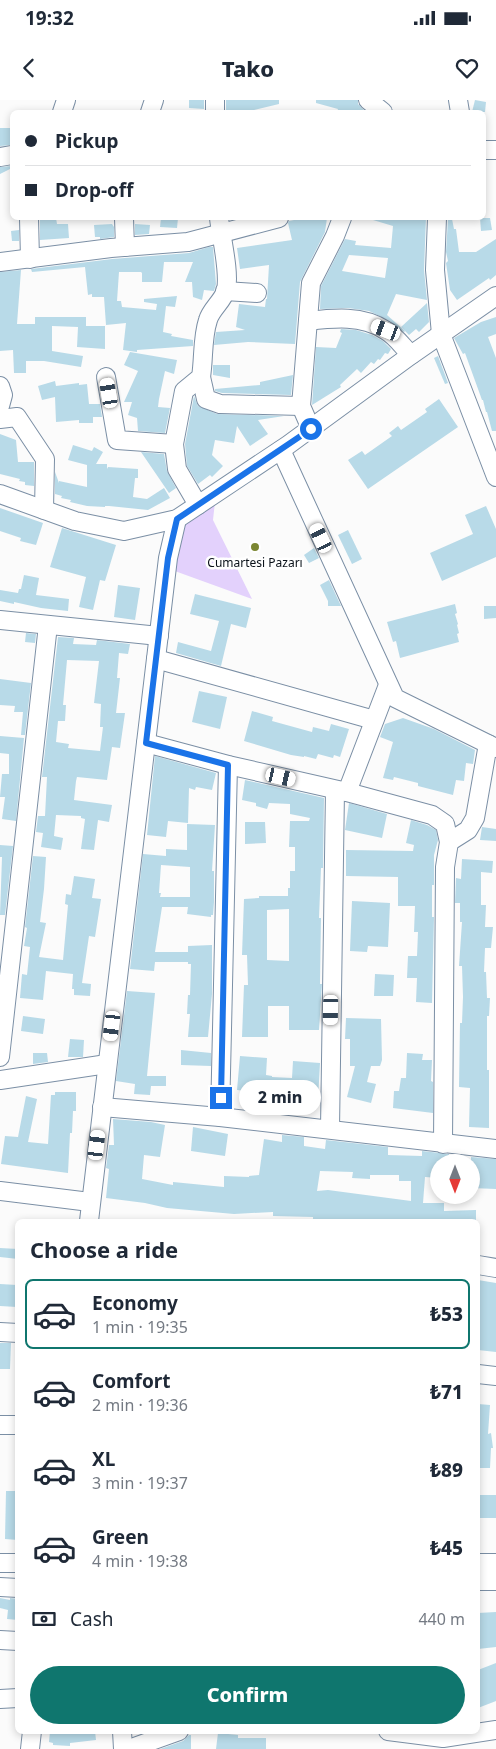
<!DOCTYPE html>
<meta charset="utf-8">
<style>
body{margin:0;font-family:"Noto Sans",sans-serif;background:#f2f2f3;color:#1f2937;height:100vh;display:flex;flex-direction:column;font-size:19px;white-space:nowrap}
*{box-sizing:border-box;margin:0}
p{font-size:16px;color:#747a83}
.icon{flex:none;width:28px;height:28px;fill:none;stroke:currentColor;stroke-width:2;stroke-linecap:round;stroke-linejoin:round}
.map{position:relative;flex:1;overflow:hidden}
.sheet{position:absolute;left:15px;top:1119px;width:465px;height:515px;display:flex;flex-direction:column;background:#fff;border-radius:8px;box-shadow:0 2px 8px #0003}
.sheet>*{flex:none}
.guide{position:absolute;left:10px;top:10px;width:476px;height:110px;border-radius:8px;box-shadow:0 2px 8px #0003;display:grid;align-content:center;height:110px;padding:0 15px;background:#fff}
.needle{width:32px;rotate:180deg}
.buttons{position:absolute;left:430px;top:1054px;display:grid;gap:10px}
.buttons a{display:grid;place-items:center;width:50px;height:50px;border-radius:50%;background:#fff;box-shadow:0 2px 8px #0003;font-size:25px}
.end{position:absolute;width:22px;height:22px;margin:-11px;border:6px solid #1a73e8;background:#fff;box-shadow:0 0 0 2px #fff}
.from{border-radius:50%}
.bubble{position:absolute;height:35px;border-radius:18px;background:#fff;box-shadow:0 2px 8px #0003;font-size:16px;font-weight:800;line-height:35px;text-align:center}
.car{position:absolute;width:15px;height:30px;margin:-15px -8px;border-radius:6px;box-shadow:0 0 4px 1px #0007;background:linear-gradient(#fff 24%,#345 0 40%,#fff 0 76%,#345 0 86%,#fff 0)}
.guide b{display:flex;align-items:center;gap:18px;height:48px;font-size:19px}
.guide b+b{border-top:1px solid #e0e1e3}
.guide i{width:12px;height:12px;background:#1f2937}
ul{padding:0;list-style:none}
li{display:flex;align-items:center;gap:15px;height:70px;margin:0 10px 8px;padding:0 5px;border:2px solid transparent;border-radius:8px}
li div{flex:1}
li b{display:block;font-size:19px}
li em{font-style:normal;font-weight:800}
li.current{border-color:#0f766e}
li>.icon{width:45px;height:45px;stroke-width:1.5}
h2{padding:0 15px;font-size:22px;line-height:60px}
.pay{display:flex;align-items:center;gap:12px;height:55px;padding:0 15px;font-size:19px}
.pay p{margin-inline-start:auto}
.primary-button{display:flex;gap:10px;margin-top:auto;padding:10px 15px}
.primary-button a{flex:1;height:58px;border-radius:30px;background:#0f766e;color:#fff;font-size:20px;font-weight:800;line-height:58px;text-align:center}
.status{display:flex;justify-content:space-between;align-items:center;height:35px;padding:0 25px;background:#fff;direction:ltr}
.status svg{height:14px;fill:currentColor}
header{display:flex;justify-content:space-between;align-items:center;height:65px;padding:0 15px;background:#fff;font-size:22px;font-weight:800}
.map>svg:first-child{display:block}
.green{fill:#e3d1fc}
.building{fill:#b8dae8;fill-rule:evenodd}
.lines{fill:none;stroke-linecap:round;stroke-linejoin:round}
.minor-casing{stroke:#7b8fa5;stroke-width:20}
.minor{stroke:#fff;stroke-width:18}
.route{stroke:#1a73e8;stroke-width:6}
.poi-dot{fill:#7b8632;stroke:#fff;stroke-width:2}
.labels{text-anchor:middle;dominant-baseline:central;stroke-width:5;stroke-linejoin:round;paint-order:stroke}
.poi-label{font-size:12px;fill:#0a1119;stroke:#fff}
</style>
<div class="status"><b>19:32</b><svg viewBox="0 0 49 12"><path d="M0 12V9h3v3zM5 12V6h3v6zM10 12V3h3v9zM15 12V0h3v12zM26 1h20v11H26zM47 4h2v5h-2z"/></svg></div>
<header><svg class="icon" aria-label="back" viewBox="0 0 24 24"><path d="M15 5l-7 7 7 7"/></svg>Tako<svg class="icon" aria-label="heart" viewBox="0 0 24 24"><path d="M12 20l-8-8c-3-5 5-10 8-4 3-6 11-1 8 4z"/></svg></header>
<div class="map">
<svg width="496" height="1649" viewBox="0 0 496 1649">
<rect width="100%" height="100%" fill="#fbfbfb"/>
<!-- green -->
<path class="green" d="M215,402L213,420L252,499L172,470L177,430Z"/>
<!-- building -->
<g class="building">
<path d="M189,0H204V9L189,8Z"/>
<path d="M226,0H279V4L250,11L226,10Z"/>
<path d="M316,0H358V4L365,11L337,12L338,9L316,3Z"/>
<path d="M475,0L486,2L485,12H472Z"/>
<path d="M0,28H12V45L0,46Z"/>
<path d="M12,66V68L0,74V67Z"/>
<path d="M40,118H56L57,124H68L69,138L40,140Z"/>
<path d="M161,118H178L177,128L160,127Z"/>
<path d="M304,118H327L325,132L300,182L295,244L248,242L214,245L216,232L245,230L236,227L239,204L265,207L266,199H267L269,165L240,169L237,148L292,140L288,123L289,121Z"/>
<path d="M373,118H426L424,170L427,200L396,194L387,215L405,231L404,232L390,221L369,211L348,208L320,209L321,186L345,139L356,141L355,145L391,148L393,126L373,120ZM349,155L388,158L385,178L342,171Z"/>
<path d="M480,118H490L492,130L481,131Z"/>
<path d="M448,119H452L454,129H456L459,152H476L496,139V175L490,180L489,178L457,200L450,190L446,163L448,161L446,152Z"/>
<path d="M112,124L114,127V137L100,139V137H95L94,125Z"/>
<path d="M135,124L150,125L149,134L135,135Z"/>
<path d="M19,130V141H12L11,131Z"/>
<path d="M209,147H213L216,184L214,191L204,190L202,200L193,197L192,182H185L193,162H164L162,182H142V173L141,172H119L117,201H121L122,207L156,210L157,204L144,202V199L177,196L175,207L166,206L163,232L172,234L171,236L193,240V246L137,250V252L123,250L126,223L106,225L104,197H92V194L88,195L85,167L32,172L31,169L112,159L189,153Z"/>
<path d="M21,170L17,224H35V217H86V226H105V249L77,247L78,227L52,226V251L83,256L81,267L44,261H26V273H14L13,250L0,251V172Z"/>
<path d="M427,203L429,222L419,232L416,229L409,235L401,227Z"/>
<path d="M496,217V234L488,237L496,258V331H492L487,312H486L483,300H482L465,253L463,254L454,238L481,222Z"/>
<path d="M341,229L356,230L372,235L383,241L391,249L388,254L385,253L380,260L378,259L374,264L371,262L361,273L357,269L340,285L341,287L312,305L316,247L336,248L342,233L340,232Z"/>
<path d="M130,252L177,260L174,274L165,271L159,299L158,307L170,308L165,333L138,331L137,318L128,315L132,302H124L138,271L124,265Z"/>
<path d="M438,256L448,283L445,284L434,258Z"/>
<path d="M213,265H230V278L213,275Z"/>
<path d="M293,275L291,295L222,293L215,291V289L260,285V282Z"/>
<path d="M55,281L56,286L79,283V285L87,284L89,304H100L102,317H93V323H79V320L56,322L55,297L42,300L38,286Z"/>
<path d="M194,296L198,306L217,314L284,316L258,320L268,334L250,346L237,326L234,343L215,340L212,355L223,366L212,377L210,375L198,384L187,366L185,344Z"/>
<path d="M439,299L458,327L368,389L348,360L362,351L365,355L392,336L389,333L398,326L401,330L427,312L425,309Z"/>
<path d="M0,334L16,340L18,362H34V386L25,385V382L19,381L20,379L0,374Z"/>
<path d="M73,345L92,351L94,347L103,352L96,364H107V369L108,367L138,369V378H135L133,397L147,399L164,388L170,398L148,410L109,406H105V407L87,406L70,402L71,400L61,398L62,396L55,394V372L59,383V381L87,387V365L68,360Z"/>
<path d="M141,352L164,354L167,371L176,388L169,393Z"/>
<path d="M486,406L496,429V457L442,481L430,453L473,434L465,415Z"/>
<path d="M0,408L43,423L36,445L20,441L21,438L0,431Z"/>
<path d="M62,428L116,445L105,481L100,480L93,510L79,507L86,477L50,467Z"/>
<path d="M348,430L362,459L352,464L338,435Z"/>
<path d="M314,448L319,458L309,463L304,455Z"/>
<path d="M24,475L39,478L36,495L69,499L68,511L41,508L14,502V504L0,501V490L18,493L19,489H21Z"/>
<path d="M329,480L341,506H328V501L320,485Z"/>
<path d="M118,485L140,488L135,520L114,517Z"/>
<path d="M195,494L251,508L246,528L231,524L221,566L176,553L178,542L211,551L219,521L190,514Z"/>
<path d="M455,504L457,513L455,514L458,524L457,525L459,533L457,534L459,542L400,558L396,541L393,542L387,522Z"/>
<path d="M484,506H496V518L484,519Z"/>
<path d="M26,533L36,534L35,543L25,542Z"/>
<path d="M58,537L74,538L73,544L96,545L97,540L130,544L128,554L119,553L117,578H120L116,613H125L120,648L112,647L107,680L77,677L76,681L74,700L112,705L109,722L98,720L94,750L81,749L85,719L81,718V716L56,715L54,736L63,738L61,750L41,747L43,733L36,732L38,716H45L47,677H42ZM67,560L99,561L94,603L101,604L100,627H103L100,651L68,648L69,644L56,642L58,621H65L66,605H63Z"/>
<path d="M0,579L31,583L25,635H21L23,612H14L15,606L0,605Z"/>
<path d="M199,591L227,597L220,629L192,622Z"/>
<path d="M252,611L273,617L272,621L312,632L313,627L329,631L331,624L349,629L340,657L334,655L333,658L318,654L316,659L304,656V657L291,655L244,641Z"/>
<path d="M403,618L434,629L475,650L473,664L466,663L464,681L456,680L453,695L418,686V683L394,677L393,680L383,678L393,642L380,637L385,624Z"/>
<path d="M0,636L24,638L16,721L2,719L5,697H0L2,674H9V654L0,653Z"/>
<path d="M155,656L216,673L212,690L196,687L195,690L189,688L188,723L168,721L166,737L147,735Z"/>
<path d="M245,680L324,698L323,768H321L319,818H321L320,884H322L319,930H289V906H268V937H242L244,885H248L247,855H242L244,799L259,798V796H288V788H290V771H295V747H289L290,721H309L310,718L290,714V704L269,703L267,709L256,706V703L242,700ZM289,809V861L267,860V810Z"/>
<path d="M349,703L387,714L382,738L345,730Z"/>
<path d="M411,720L427,725L436,730L438,740L434,755V785H432V817H434L432,903L416,902L417,878H407L408,856H417L418,832H414L415,806H398V777L346,776V750L413,751L414,745L406,743Z"/>
<path d="M245,722H265L266,743L245,744Z"/>
<path d="M187,724L215,725L212,771H214V802L213,815H211V817L187,814L188,807H162L155,852H188V846L212,845V894L208,937H188L190,914H187L188,895H190L191,864H188V862H155L154,871L130,869L143,754L166,756V749L187,750ZM161,765L190,767V797H160L161,793H159Z"/>
<path d="M482,727L496,729V741L480,740Z"/>
<path d="M0,745L13,746L5,815H0L2,757H0Z"/>
<path d="M33,756L46,757L44,789L40,822L46,823L39,857L63,860L68,805L65,804L66,794L71,795L74,776L95,779L92,798L101,799L95,837L89,836L82,883L91,884L90,896L74,895V889H72L73,874L46,871L43,900L20,898L22,874L27,875L30,847L24,846L27,828L25,827Z"/>
<path d="M462,759L493,761L492,773L481,772V805H486L485,827H493L491,848H485L484,872H486L487,898H490L489,916H487V970H489V1028L469,1027L470,988L459,987L460,923H462L463,897L462,866H459L462,822H460V803H455L456,778L461,779Z"/>
<path d="M352,801L390,803L388,847L368,846L367,852L350,851Z"/>
<path d="M375,874L394,875L393,896H374Z"/>
<path d="M127,891L155,893L147,976H166V986H151L150,995L134,994L135,984L116,981Z"/>
<path d="M23,916L45,919L43,934L21,931Z"/>
<path d="M346,918L381,919L382,960L380,966H371L367,982L376,984L371,1003L347,997L355,966H350V939H345Z"/>
<path d="M70,939L84,940L83,957H68Z"/>
<path d="M181,950L211,953V966L181,965Z"/>
<path d="M33,953H47L48,962L33,964Z"/>
<path d="M407,953L423,954L422,960H432L431,981L433,982V1013L393,1008L394,991H399L401,978H406Z"/>
<path d="M240,956L267,958L266,975L272,976V977L292,978L293,961L320,963L318,1000L281,998V995L237,990Z"/>
<path d="M55,992H76V1011H73L72,1033H70L68,1073L1,1064L5,1036L18,1037L26,996L37,999L28,1042L48,1044L51,995H55Z"/>
<path d="M113,1019L151,1022L165,1025L160,1057L144,1055L142,1079L173,1085V1082L224,1087V1076L249,1077V1076L259,1075L264,1039L282,1042V1035L304,1037V1046L325,1049L326,1040L388,1047V1055L422,1056V1051L449,1054V1062H439V1078L425,1077L423,1103H444V1111L476,1110V1121H313V1117L273,1116V1112L234,1114L167,1108L145,1103L106,1098L109,1069L106,1068L109,1045H114ZM320,1071L353,1072L352,1078L370,1079V1075H399V1081H411V1101L328,1090L317,1091Z"/>
<path d="M193,1027L228,1034L225,1056L191,1051Z"/>
<path d="M471,1057L496,1059V1089L471,1088Z"/>
<path d="M0,1148L18,1149V1159L0,1157Z"/>
<path d="M478,1180L496,1183V1252L478,1250Z"/>
<path d="M0,1184L17,1185V1207L0,1206Z"/>
<path d="M0,1243H11L10,1269H0Z"/>
<path d="M478,1304L490,1305L488,1334L491,1333L493,1348H491L490,1368H478Z"/>
<path d="M6,1391H18V1440L5,1439Z"/>
<rect x="478" y="1395" width="18" height="23"/>
<path d="M0,1498L10,1500V1498L18,1499V1520L7,1519L8,1510L0,1508Z"/>
<path d="M496,1512V1547L478,1549V1513Z"/>
<path d="M496,1563V1601L478,1608V1570Z"/>
<path d="M50,1631H95L96,1640L70,1643V1646L53,1645V1643L49,1642Z"/>
<path d="M218,1633L238,1635V1638H266V1649H216Z"/>
<path d="M189,1635H191V1649H160L183,1641Z"/>
</g>
<g class="lines">
<defs>
<g id="minor">
<path d="M368,0L383,12"/>
<path d="M458,0L460,12"/>
<path d="M62,12L66,0"/>
<path d="M150,12L154,0"/>
<path d="M215,12V0"/>
<path d="M484,50H496"/>
<path d="M0,57L12,55"/>
<path d="M29,118L30,159"/>
<path d="M124,118L125,147"/>
<path d="M437,118L435,170L441,234L496,377"/>
<path d="M0,162L111,148L188,142L279,118"/>
<path d="M225,191L257,193"/>
<path d="M308,221C334,218 362,215 385,230C395,235 403,247 411,255"/>
<path d="M106,277L117,340L174,344"/>
<path d="M201,277L206,299L220,304L301,306"/>
<path d="M0,286L3,295L0,306"/>
<path d="M0,319L17,317L45,359L44,410"/>
<path d="M311,329L301,306L311,183L335,136L342,118"/>
<path d="M281,350L395,598L496,648"/>
<path d="M0,394L75,421L124,431L177,419L288,345L411,255L496,196"/>
<path d="M198,405L177,369L174,344L184,291L201,277C204,258 202,238 208,220C211,209 223,201 226,190C230,172 221,137 219,118"/>
<path d="M0,520L159,536"/>
<path d="M156,559L374,620"/>
<path d="M146,643L228,665L347,692L432,715L445,724L449,742L445,767L443,1044"/>
<path d="M347,692L388,585"/>
<path d="M449,742L468,730L475,718L488,644"/>
<path d="M0,957L48,525"/>
<path d="M0,980L107,964"/>
<path d="M102,1007L220,1017L496,1049"/>
<path d="M220,1017L228,665"/>
<path d="M330,1029L335,690"/>
<path d="M0,1091L90,1102"/>
<path d="M89,1121L168,458L177,419"/>
<path d="M478,1165L496,1168"/>
<path d="M0,1232L18,1233"/>
<path d="M478,1274L496,1276"/>
<path d="M0,1325H18"/>
<path d="M0,1463H18"/>
<path d="M478,1463H496"/>
<path d="M478,1481H496"/>
<path d="M0,1487L18,1488"/>
<path d="M0,1540L18,1541"/>
<path d="M0,1599L18,1598"/>
<path d="M122,1631L123,1649"/>
<path d="M388,1631L443,1638L496,1630"/>
<path d="M30,1649L32,1631"/>
<path d="M129,1649L179,1631"/>
</g>
</defs>
<!-- minor casing -->
<use href="#minor" class="minor-casing"/>
<!-- minor -->
<use href="#minor" class="minor"/>
</g>
<g class="lines">
<!-- route -->
<path class="route" d="M221,998L228,665L146,643L168,458L177,419L311,329"/>
</g>
<!-- markers -->
<circle class="poi-dot" cx="255" cy="447" r="5"/>
<g class="labels">
<!-- poi labels -->
<g class="poi-label">
<text x="255" y="462">Cumartesi Pazarı</text>
</g>
</g>
</svg>
<div class="buttons">
<a><svg class="needle" viewBox="-14 -14 28 28"><path d="M0-13l5 13h-10z" fill="#e53935"/><path d="M0 13l5-13h-10z" fill="#747a83"/></svg></a>
</div>
<i class="end from" style="left:311px;top:329px"></i>
<i class="end" style="left:221px;top:998px"></i>
<div class="bubble" style="left:239px;top:980px;width:82px">2 min</div>
<i class="car" style="left:386px;top:230px;rotate:291deg"></i>
<i class="car" style="left:109px;top:293px;rotate:350deg"></i>
<i class="car" style="left:321px;top:438px;rotate:335deg"></i>
<i class="car" style="left:281px;top:677px;rotate:103deg"></i>
<i class="car" style="left:331px;top:910px;rotate:181deg"></i>
<i class="car" style="left:112px;top:926px;rotate:187deg"></i>
<i class="car" style="left:97px;top:1045px;rotate:7deg"></i>
<div class="guide">
<b><i class="from"></i>Pickup</b>
<b><i></i>Drop-off</b>
</div>
<section class="sheet">
<h2>Choose a ride</h2>
<ul>
<li class="current"><svg class="icon" aria-label="car" viewBox="0 0 24 24"><path d="M5 17H2v-5l4-1 3-4h7l3 4 3 1v5h-3M9 17h6M6 11h13"/><circle cx="7" cy="17" r="2"/><circle cx="17" cy="17" r="2"/></svg><div><b>Economy</b><p>1 min · 19:35</p></div><em>₺53</em></li>
<li><svg class="icon" aria-label="car" viewBox="0 0 24 24"><path d="M5 17H2v-5l4-1 3-4h7l3 4 3 1v5h-3M9 17h6M6 11h13"/><circle cx="7" cy="17" r="2"/><circle cx="17" cy="17" r="2"/></svg><div><b>Comfort</b><p>2 min · 19:36</p></div><em>₺71</em></li>
<li><svg class="icon" aria-label="car" viewBox="0 0 24 24"><path d="M5 17H2v-5l4-1 3-4h7l3 4 3 1v5h-3M9 17h6M6 11h13"/><circle cx="7" cy="17" r="2"/><circle cx="17" cy="17" r="2"/></svg><div><b>XL</b><p>3 min · 19:37</p></div><em>₺89</em></li>
<li><svg class="icon" aria-label="car" viewBox="0 0 24 24"><path d="M5 17H2v-5l4-1 3-4h7l3 4 3 1v5h-3M9 17h6M6 11h13"/><circle cx="7" cy="17" r="2"/><circle cx="17" cy="17" r="2"/></svg><div><b>Green</b><p>4 min · 19:38</p></div><em>₺45</em></li>
</ul>
<div class="pay"><svg class="icon" aria-label="cash" viewBox="0 0 24 24"><path d="M3 7h18v10H3z"/><circle cx="12" cy="12" r="2"/></svg>Cash<p>440 m</p></div>
<div class="primary-button"><a>Confirm</a></div>
</section>
</div>
